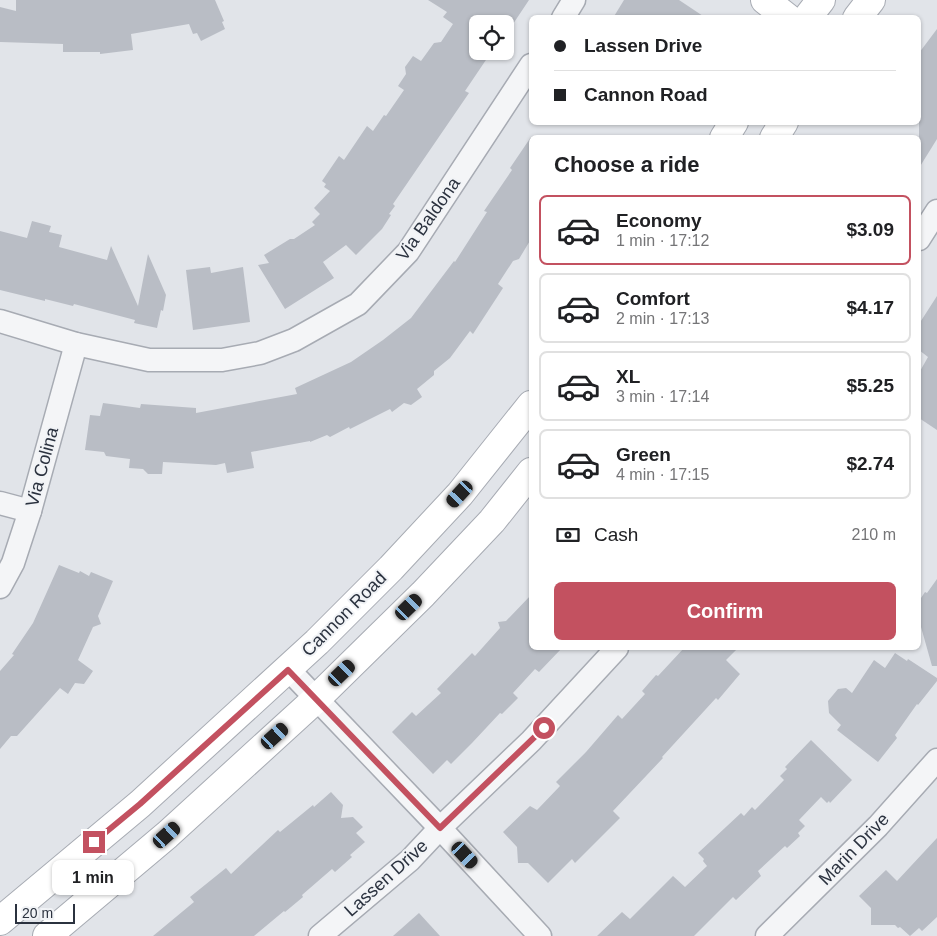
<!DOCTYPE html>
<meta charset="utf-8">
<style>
body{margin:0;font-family:Arial,sans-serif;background:#f6f6f6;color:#202124;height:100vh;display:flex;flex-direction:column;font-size:19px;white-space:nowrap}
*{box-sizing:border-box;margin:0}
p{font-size:16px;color:#757577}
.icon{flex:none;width:28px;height:28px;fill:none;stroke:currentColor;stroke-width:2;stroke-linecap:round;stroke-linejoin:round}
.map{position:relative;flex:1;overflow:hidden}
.drawer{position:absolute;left:529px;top:135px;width:392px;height:515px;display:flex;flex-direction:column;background:#fff;border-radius:8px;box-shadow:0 1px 4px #0004}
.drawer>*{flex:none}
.guide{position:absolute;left:529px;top:15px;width:392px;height:110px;border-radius:8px;box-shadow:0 1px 4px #0004;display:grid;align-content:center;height:110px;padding:0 25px;background:#fff}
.tools{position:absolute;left:469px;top:15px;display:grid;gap:10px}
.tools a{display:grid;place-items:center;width:45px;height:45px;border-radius:8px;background:#fff;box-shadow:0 1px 4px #0004;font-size:25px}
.scale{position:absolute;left:15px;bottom:12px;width:60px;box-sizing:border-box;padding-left:5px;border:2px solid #2b323f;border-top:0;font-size:14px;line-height:18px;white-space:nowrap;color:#2b323f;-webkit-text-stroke:4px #f1f3f6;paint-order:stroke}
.end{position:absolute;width:22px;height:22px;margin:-11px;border:6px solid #c35160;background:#fff;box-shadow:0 0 0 2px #fff}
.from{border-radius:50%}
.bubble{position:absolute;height:35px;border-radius:8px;background:#fff;box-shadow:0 1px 4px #0004;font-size:16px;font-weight:700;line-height:35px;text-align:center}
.car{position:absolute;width:15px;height:30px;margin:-15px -8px;border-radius:6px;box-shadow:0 0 4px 1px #0007;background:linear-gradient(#222 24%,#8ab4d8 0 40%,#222 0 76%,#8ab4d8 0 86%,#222 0)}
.guide b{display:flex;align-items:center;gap:18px;height:48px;font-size:19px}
.guide b+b{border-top:1px solid #e0e0e0}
.guide i{width:12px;height:12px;background:#202124}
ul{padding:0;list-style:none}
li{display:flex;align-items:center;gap:15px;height:70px;margin:0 10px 8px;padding:0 15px;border:2px solid #e0e0e0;border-radius:8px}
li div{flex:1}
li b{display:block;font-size:19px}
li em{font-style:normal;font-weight:700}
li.on{border-color:#c35160}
li>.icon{width:45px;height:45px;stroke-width:1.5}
h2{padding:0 25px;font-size:22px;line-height:60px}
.pay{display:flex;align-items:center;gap:12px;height:55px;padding:0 25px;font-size:19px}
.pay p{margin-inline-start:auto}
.cta{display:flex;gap:10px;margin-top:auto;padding:10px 25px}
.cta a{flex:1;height:58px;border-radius:8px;background:#c35160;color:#fff;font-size:20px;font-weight:700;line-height:58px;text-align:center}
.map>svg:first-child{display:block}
.building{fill:#b9bdc5}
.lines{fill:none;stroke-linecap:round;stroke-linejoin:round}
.street-casing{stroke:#a7abb3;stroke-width:25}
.secondary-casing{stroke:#a7abb3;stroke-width:30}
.street{stroke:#f4f5f7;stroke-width:22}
.secondary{stroke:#fff;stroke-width:28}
.route{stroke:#c35160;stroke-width:6}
.labels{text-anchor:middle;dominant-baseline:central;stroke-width:4;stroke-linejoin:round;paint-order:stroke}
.street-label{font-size:18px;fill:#2b323f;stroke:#f1f3f6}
</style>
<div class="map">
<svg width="937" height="936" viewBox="0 0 937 936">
<rect width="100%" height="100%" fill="#e1e4e9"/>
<!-- building -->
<g class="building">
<path d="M16,0H215L224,21L222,22L225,29L201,41L197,33L193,34L189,24L131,34L133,50L100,54V52H63V44L0,42V7L16,11Z"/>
<path d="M428,0H529L505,36V24H478V51H492L465,91L469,93L393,204L395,206L389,214L391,215L382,229L356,255L346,245L323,262L334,278L285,309L258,265L269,263L264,255L290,239H294L315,225L312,222L320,214L314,208L330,191L324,187L326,184L322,181L339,156L344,160L367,126L373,131L384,115L386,116L404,90L398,86L406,74L405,67L413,56L421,61L434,43L441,42L453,24L443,17L447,12Z"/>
<path d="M624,0H679L706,18H613Z"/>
<path d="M937,29V139L919,168V53Z"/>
<path d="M531,137V239L519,259L513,261L498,284L503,288L473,334L470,331L450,358L434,371V375L417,389L422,397L411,405L404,403L392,412L390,409L350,429L349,427L330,437L327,435L310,442V441L251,452L254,468L227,473L225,463L216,465L163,462L162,474H148L143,469L129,468L130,459L106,456L104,452L85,450L90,415L100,416L103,403L140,408L141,404L196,408V413L297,394L295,388L351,362L383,340L411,318L454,261L455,262L487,212L484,211L512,170L510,168Z"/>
<path d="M32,221L51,226L49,232L62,235L59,247L107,260L111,246L138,306L148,254L166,295L163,311L161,310L157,328L134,323L135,320L74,304L73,306L45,299V301L0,290V231L27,238Z"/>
<path d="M210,267L211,273L243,267L250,322L193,330L186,270Z"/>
<path d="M937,296V430L919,418V373L928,357L919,350V324Z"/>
<path d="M59,565L79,573L80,571L89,576L91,572L113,581L98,616L101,624L93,627L78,660L93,671L84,684L75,683L68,694L60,688L17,736H11L0,749V671L14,655L12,654L33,623Z"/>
<path d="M937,579V666H932L921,627L919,625V601L925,592L927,593Z"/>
<path d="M531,595V648H562L539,672L535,669L513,693L518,698L502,714L500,713L472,743L451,764L447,760L433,774L392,732L412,712L416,716L441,693L437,689L472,653L475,656L500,628L498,622L506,621Z"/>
<path d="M684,648H738L726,660L740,674L718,700L716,698L662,757L663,758L613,811L620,818L575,863L572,859L548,883L528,863H518L517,847L503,832L530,806L537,810L560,786L556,782L586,752L618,715L622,719L645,694L642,691L656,675L658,676Z"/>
<path d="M895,653L907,661L908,659L937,678V681L918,705L917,704L895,735L897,738L878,762L837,730L841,725L829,713L828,701L838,689L846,688L852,693L874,660L885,668Z"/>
<path d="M811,740L852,780L830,803L829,801L827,803L821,797L799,820L805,826L798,833L800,836L787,848L785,846L758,871L761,876L736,900L733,897L694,936H597L622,912L630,919L673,876L685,887L707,866L703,861L704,859L698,853L741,813L744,816L752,807L755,810L784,780L780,776L787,769L785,767Z"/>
<path d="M331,792L343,805L341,818L353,817L363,827L356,833L365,842L350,855L352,857L335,872L332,869L302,895L303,897L285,912L284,911L254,936H153L194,902L190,897L226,868L231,874L278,830L280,832L313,805L314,807Z"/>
<path d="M937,838V917L922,931L919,928L910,936L900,927L898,928L895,925H871V908L859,896L886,870L897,881Z"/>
<path d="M419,913L440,936H393Z"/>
</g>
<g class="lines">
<defs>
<g id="street">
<path d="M563,18L574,0"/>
<path d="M919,239L937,211"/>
<path d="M0,321L76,344L149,360H222L260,353L294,340L358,304L408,252L531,65"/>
<path d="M0,503L30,511"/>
<path d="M0,587L13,563L30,511L76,344"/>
<path d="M288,669L440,828L540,936"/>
<path d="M320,936L410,860L440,828L531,741L617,648"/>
<path d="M767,936L878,826L937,760"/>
</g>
<g id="secondary">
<path d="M765,0L788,18"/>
<path d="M807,18L821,0"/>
<path d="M857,18L871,0"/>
<path d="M724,138L734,122"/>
<path d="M774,138L784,122"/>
<path d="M0,921L140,804L317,642L391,568L460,494L531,405"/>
<path d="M47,936L167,835L315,700L423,594L492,521L531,472"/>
</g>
</defs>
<!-- street casing -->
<use href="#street" class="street-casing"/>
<!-- secondary casing -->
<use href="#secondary" class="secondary-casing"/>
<!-- street -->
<use href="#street" class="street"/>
<!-- secondary -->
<use href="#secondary" class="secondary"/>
</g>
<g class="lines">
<!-- route -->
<path class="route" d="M94,842L140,804L288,670L440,828L544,728"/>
</g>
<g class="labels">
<!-- street labels -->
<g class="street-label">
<text transform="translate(428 219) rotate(-55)">Via Baldona</text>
<text transform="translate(42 467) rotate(-75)">Via Colina</text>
<text transform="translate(344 614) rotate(-45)">Cannon Road</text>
<text transform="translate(854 849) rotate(-46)">Marin Drive</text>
<text transform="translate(386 878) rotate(-42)">Lassen Drive</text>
</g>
</g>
</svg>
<div class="tools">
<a><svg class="icon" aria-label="locate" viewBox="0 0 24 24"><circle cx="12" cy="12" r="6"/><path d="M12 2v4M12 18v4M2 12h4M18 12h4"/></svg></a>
</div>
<div class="scale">20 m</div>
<i class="end from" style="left:544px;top:728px"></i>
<i class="end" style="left:94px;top:842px"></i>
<div class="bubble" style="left:52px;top:860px;width:82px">1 min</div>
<i class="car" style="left:460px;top:494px;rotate:223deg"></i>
<i class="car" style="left:409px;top:607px;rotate:46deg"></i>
<i class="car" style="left:342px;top:673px;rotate:46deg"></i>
<i class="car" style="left:275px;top:736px;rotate:48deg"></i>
<i class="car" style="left:167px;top:835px;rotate:48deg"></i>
<i class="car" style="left:465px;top:855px;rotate:137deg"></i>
<div class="guide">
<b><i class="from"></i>Lassen Drive</b>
<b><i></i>Cannon Road</b>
</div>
<section class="drawer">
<h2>Choose a ride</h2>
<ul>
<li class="on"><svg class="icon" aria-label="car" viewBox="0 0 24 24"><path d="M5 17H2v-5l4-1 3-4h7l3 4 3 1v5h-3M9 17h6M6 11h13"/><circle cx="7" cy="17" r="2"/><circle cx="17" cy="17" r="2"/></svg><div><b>Economy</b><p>1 min · 17:12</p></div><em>$3.09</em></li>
<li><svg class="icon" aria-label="car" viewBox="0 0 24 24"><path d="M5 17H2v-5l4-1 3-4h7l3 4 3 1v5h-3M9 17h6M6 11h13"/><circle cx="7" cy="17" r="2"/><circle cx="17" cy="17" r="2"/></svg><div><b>Comfort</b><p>2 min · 17:13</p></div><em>$4.17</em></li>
<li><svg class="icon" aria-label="car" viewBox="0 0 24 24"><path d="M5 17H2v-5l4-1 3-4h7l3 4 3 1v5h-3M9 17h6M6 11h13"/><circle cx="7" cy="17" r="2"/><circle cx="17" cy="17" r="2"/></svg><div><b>XL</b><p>3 min · 17:14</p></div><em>$5.25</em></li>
<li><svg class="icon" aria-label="car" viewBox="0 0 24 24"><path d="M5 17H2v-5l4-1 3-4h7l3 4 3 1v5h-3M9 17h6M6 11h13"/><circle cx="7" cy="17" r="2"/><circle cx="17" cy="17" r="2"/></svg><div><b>Green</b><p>4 min · 17:15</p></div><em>$2.74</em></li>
</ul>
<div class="pay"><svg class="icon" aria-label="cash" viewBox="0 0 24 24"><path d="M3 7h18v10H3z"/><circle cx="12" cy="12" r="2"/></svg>Cash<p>210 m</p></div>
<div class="cta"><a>Confirm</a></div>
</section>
</div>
